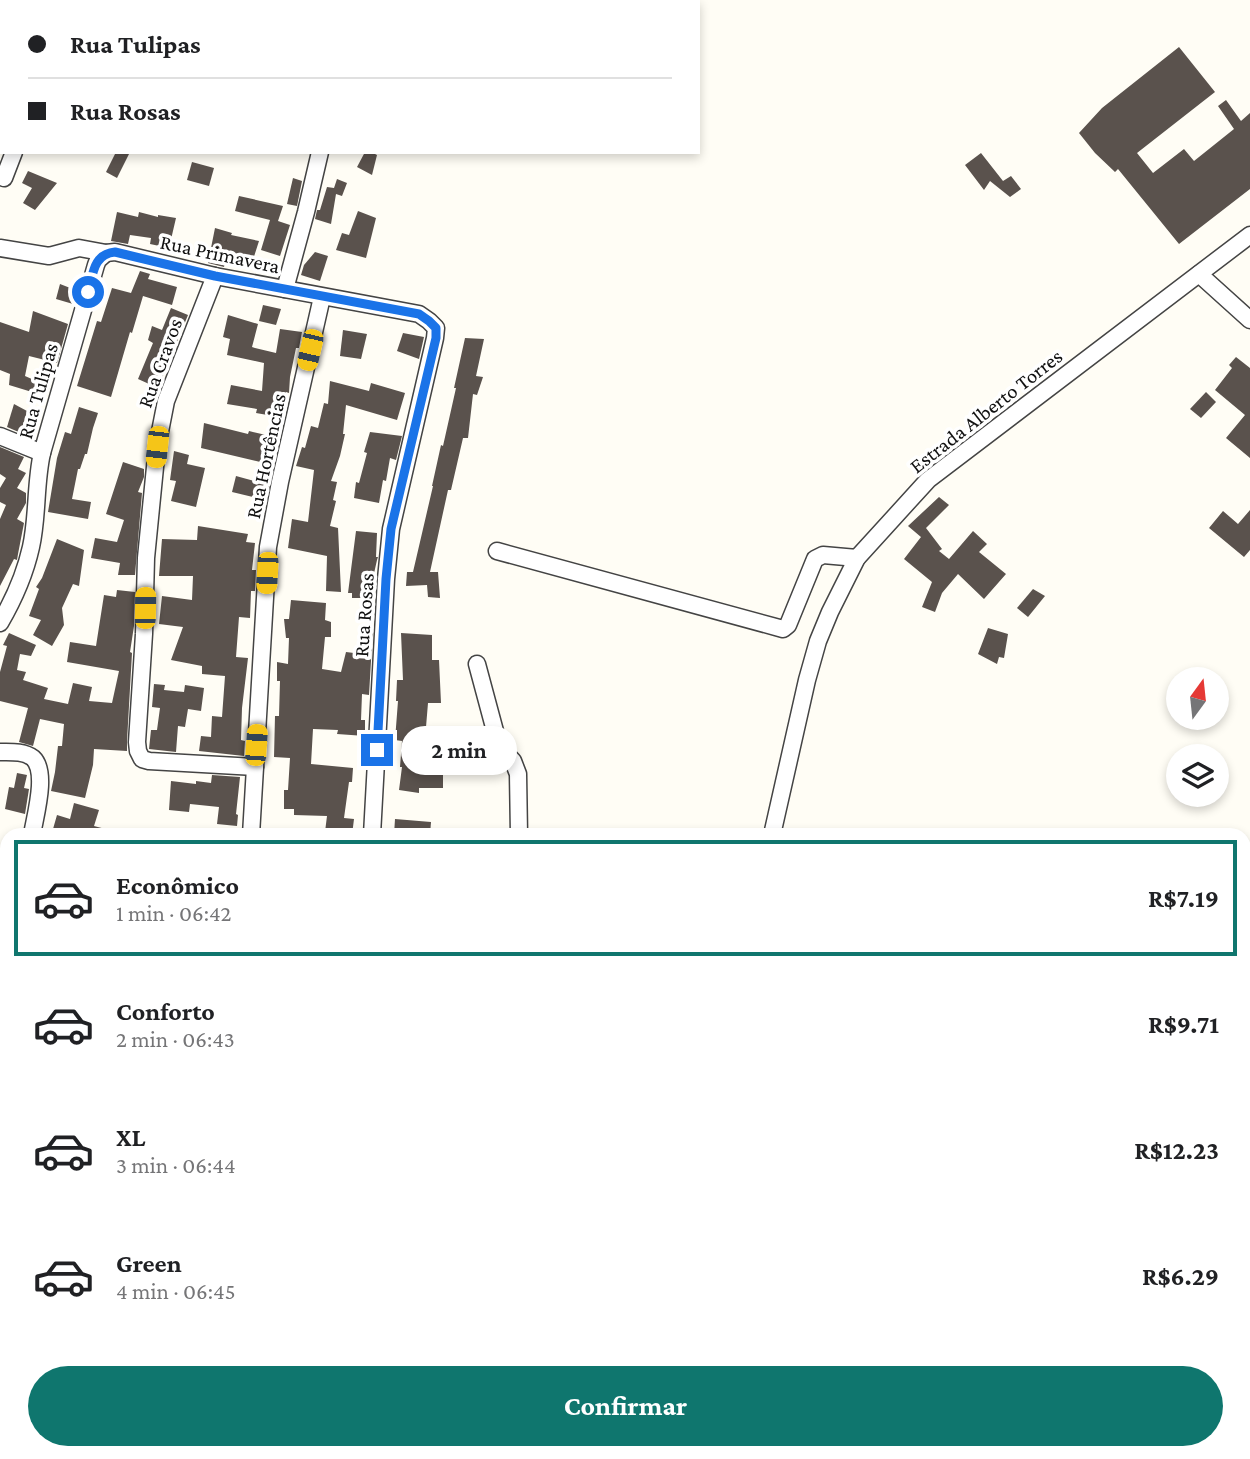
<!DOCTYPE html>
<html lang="pt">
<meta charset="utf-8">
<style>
body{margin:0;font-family:"Crimson Pro",serif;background:#f6f6f6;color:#202124;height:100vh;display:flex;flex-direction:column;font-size:26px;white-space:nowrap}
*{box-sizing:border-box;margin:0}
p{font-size:23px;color:#757577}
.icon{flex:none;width:38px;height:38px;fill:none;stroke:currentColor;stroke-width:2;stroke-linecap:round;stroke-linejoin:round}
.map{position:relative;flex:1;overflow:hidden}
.side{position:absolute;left:0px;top:828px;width:1251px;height:632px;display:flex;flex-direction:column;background:#fff;border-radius:21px 21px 0 0;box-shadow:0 4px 10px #0003}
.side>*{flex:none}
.banner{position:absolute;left:0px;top:0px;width:700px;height:154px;box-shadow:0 4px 10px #0003;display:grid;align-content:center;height:154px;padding:0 28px;background:#fff}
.needle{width:46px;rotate:15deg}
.fabs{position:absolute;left:1166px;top:667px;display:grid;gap:14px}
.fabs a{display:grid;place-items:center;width:63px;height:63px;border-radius:50%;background:#fff;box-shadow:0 4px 10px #0003;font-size:35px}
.end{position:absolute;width:32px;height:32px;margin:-16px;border:9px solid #1a73e8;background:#fff;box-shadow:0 0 0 4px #fff}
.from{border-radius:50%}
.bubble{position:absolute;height:49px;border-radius:24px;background:#fff;box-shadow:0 4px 10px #0003;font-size:23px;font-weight:700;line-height:49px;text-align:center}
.car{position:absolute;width:21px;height:42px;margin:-21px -10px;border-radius:9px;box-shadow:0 0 5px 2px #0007;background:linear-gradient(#f5c518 24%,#345 0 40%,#f5c518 0 76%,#345 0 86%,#f5c518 0)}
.banner b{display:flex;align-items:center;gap:24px;height:66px;font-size:26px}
.banner b+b{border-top:2px solid #e0e0e0}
.banner i{width:18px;height:18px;background:#202124}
ul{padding:12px 0 0;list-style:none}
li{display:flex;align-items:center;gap:21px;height:116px;margin:0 14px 10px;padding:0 14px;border:4px solid transparent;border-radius:0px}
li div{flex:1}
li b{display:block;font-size:26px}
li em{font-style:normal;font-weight:700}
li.current{border-color:#0f766e}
li>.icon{width:63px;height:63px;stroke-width:1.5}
.primary-button{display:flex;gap:14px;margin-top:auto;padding:14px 28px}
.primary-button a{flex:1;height:80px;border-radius:42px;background:#0f766e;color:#fff;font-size:28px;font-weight:700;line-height:80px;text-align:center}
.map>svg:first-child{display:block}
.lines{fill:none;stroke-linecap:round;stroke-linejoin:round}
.river{stroke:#b9e0f7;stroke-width:23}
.building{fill:#5a524d}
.minor-casing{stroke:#444;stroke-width:19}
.major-casing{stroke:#222;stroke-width:24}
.minor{stroke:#fff;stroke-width:16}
.major{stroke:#f9d66b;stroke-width:21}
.route{stroke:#1a73e8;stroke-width:9}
.labels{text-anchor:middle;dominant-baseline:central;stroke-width:7;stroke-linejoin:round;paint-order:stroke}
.street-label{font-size:21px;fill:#111;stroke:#fff}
</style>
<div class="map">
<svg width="1250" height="1459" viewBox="0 0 1250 1459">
<rect width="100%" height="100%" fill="#fffdf5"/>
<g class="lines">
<!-- river -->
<g class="river">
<path d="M1244,1056L1250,1055"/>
<path d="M855,1459L859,1452"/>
</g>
</g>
<!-- building -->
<g class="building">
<path d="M1179,47L1215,92L1137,153L1153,173L1184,149L1194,161L1234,129L1218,106L1226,100L1241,121L1250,113V189L1179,244L1118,169L1115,172L1095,153L1079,133L1102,108Z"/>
<path d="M116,152H130L117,178L106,172Z"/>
<path d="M365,152H371L377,155L372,175L357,167Z"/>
<path d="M981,153L1003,181L1011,176L1021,189L1010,197L990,181L984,190L965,165Z"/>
<path d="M192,162L214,168L209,186L187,180Z"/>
<path d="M28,171L57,183L35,210L23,203L32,188L22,183Z"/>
<path d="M293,178L302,181L297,206L287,204Z"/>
<path d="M337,179L347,183L342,196L336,194L331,224L315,219L317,210H320L327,187L334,188Z"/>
<path d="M239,196L283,206L278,221L290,225L280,256L261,250L270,220L235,211Z"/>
<path d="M358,211L376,218L366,258L336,250L342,233L349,235Z"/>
<path d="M117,212L138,217L139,212L158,217V215L176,218L169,248L150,244L151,238L130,235L128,244L111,241Z"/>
<path d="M215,228L232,233L231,235L259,241L251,266L226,259L224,267L208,263Z"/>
<path d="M315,252L328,256L320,281L301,275L304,265Z"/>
<path d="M140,271L150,274L148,279L177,287L172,305L143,296L132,333L130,332L111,397L77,386L97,321L101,322L112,288L131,293Z"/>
<path d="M60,284L78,291L73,304L56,299Z"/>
<path d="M263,305L281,309L276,325L259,321Z"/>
<path d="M171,308L188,315L158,388L138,379L153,343L148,340L152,326L162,330Z"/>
<path d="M33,311L68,324L57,363L29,356L25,376L50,387L45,396L9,385L10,374L0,370V322L29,332Z"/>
<path d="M228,315L258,324L252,347L255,348L276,353L280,329L302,332L299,348H296L290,377L289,393L286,392L279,417L256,413L257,409L227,404L231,385L262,391L264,363L227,355L230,339L223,337Z"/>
<path d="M343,330L367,334L361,359L340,356Z"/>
<path d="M403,333L424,337L419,359L397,351Z"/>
<path d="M465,338L484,339L476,376L483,377L477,395L473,394L468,438H463L451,490H448L430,572H438L440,598L428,597L427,585L406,586L407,572H413L433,486H432L441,445L443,446L456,388H454Z"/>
<path d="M1236,357L1250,368V458L1226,438L1245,415L1215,390L1232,368L1229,365Z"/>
<path d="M330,381L369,391L371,383L405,393L397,420L346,405L343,434H345L340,456L331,481L337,482L333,500L336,501L330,526L338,528L341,592L326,591L327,556L288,548L292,519L308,522L314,470L296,466L302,447L305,448L311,426L318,428L324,403L328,404Z"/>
<path d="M1206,392L1216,402L1201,418L1190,409Z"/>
<path d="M14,404L27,411L21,433L7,427Z"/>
<path d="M79,407L98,413L93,428L87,454H85L80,469H78L72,499L91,502L88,519L48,512L57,458L65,432L71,434Z"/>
<path d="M204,423L248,434L249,431L279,438L273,465L201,448Z"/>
<path d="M370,432L402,436L396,460L390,458L386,481L383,480L379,503L354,498L356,482L359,483L367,453L364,452Z"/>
<path d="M0,447L24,457L18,469L26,473L17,488L26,493V503L17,519L24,523L18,554L17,560L14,559L0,586V519L6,505L0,502V488L6,478L0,474Z"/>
<path d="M174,451L189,455L187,464L205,468L196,507L171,501L176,481L170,480Z"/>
<path d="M123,462L144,469V477L138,492L142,493L135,575H118L120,563L91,558L95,538L117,542L124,520L106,514Z"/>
<path d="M236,476L269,485L265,500L232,492Z"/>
<path d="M939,497L949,505L926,528L942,549L939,551L949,559L973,531L987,544L979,552L1006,574L984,599L958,574L942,593L935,612L922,607L932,582L904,559L921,537L928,543L908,526Z"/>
<path d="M1250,510V550L1244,557L1209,528L1223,511L1238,524Z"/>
<path d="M198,526L248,534L246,542L255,543L252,570H256L255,591H251L250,618L239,617L236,657L248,658L242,708L241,740L245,741L244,756L199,751L201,736L211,737L212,716L222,717L225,676L202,674V666L171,660L183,627L159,624L162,596L192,600L193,576H159L162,539L197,540Z"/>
<path d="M356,531L377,533L376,557H378L377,560L371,587L373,598H352V593H348Z"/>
<path d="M57,539L84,550L79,586L73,584L62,608L64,625L52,646L33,635L41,620L29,616L39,589L36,587L42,578Z"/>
<path d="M1033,589L1045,596L1028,617L1017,608Z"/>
<path d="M117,590L135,592L134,626L130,652L132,653L127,741V751L94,749L93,765L85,798L51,791L55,772L58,746H62L64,724L40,719L33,746L19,742L28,708L0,701V672L7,646L3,645L9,633L36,645L31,656L20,654L17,670L26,672L23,680L48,688L44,699L68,704L73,683L92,687L89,701L112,703L119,671L67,662L70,642L96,646L104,595L116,597Z"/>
<path d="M291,600L326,603L325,620L331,622V637H325L322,669L341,672L346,652L362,654L364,625L373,627L369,695L362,694L361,720H365V736L337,734L338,730L313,729L311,764L353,768L352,782H349L344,818L354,819L352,835L325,832L327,816L294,815V809H284V790H288L290,758L274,757L275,716H279L280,681H277V662L288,664L289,638H286L284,619H289Z"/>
<path d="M988,628L1008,634L1004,658L999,657L997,664L978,654Z"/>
<path d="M401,633L432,635V660H439L441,703H428L424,751H429L428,770H443V788H419V793L399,790L402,767H400L402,741L395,740L398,701H396L397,680H403Z"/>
<path d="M154,684L165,685L164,690L184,692L185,685L204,688L201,711L188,709L185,727L178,726L176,752L149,749L151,730H157L160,708L152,707Z"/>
<path d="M17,773L27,775L24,788L29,789L25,814L5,809L9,787L14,788Z"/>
<path d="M212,775L240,777L236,814L238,815L237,826L217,824L219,807L190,804L189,812L169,810L171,781L196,784V781L211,783Z"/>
<path d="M74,803L99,810L94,826L113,831V835H60L61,831L53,829L57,815L70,819Z"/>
<path d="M395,819L431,822L430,835H394Z"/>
</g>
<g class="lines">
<defs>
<g id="minor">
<path d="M77,2V0"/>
<path d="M4,178L14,152"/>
<path d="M0,248L49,256L79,248L106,253L115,252L215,276L419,314L429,321L436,328L435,338L391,529L386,579L372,835"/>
<path d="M1199,274L1250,320"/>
<path d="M215,276L166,401L157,447L146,558L144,634L137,742L138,751L142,759L149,761L255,767"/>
<path d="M285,289L306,212L320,152"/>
<path d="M0,436L42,453"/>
<path d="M497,551L783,629L788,625L815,559L823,555L857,558"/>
<path d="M0,623C14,599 25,574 31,547C38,516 35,484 42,453L96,265L98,260L106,253"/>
<path d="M477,664L499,746L513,761L518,774L519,835"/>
<path d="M0,752C11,752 24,751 33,758C48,772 35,816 32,835"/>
<path d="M251,835L268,547L280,482L322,297"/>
<path d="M772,835L807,680L818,641L830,612L857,558L928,480L1250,235"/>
<path d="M0,1059L7,1061"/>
<path d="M503,1459L506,1452"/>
<path d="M602,1459L606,1452"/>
</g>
<g id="major">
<path d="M0,1222L7,1223"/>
<path d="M0,1239L7,1240"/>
<path d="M648,1452L657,1459"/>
<path d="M676,1452L685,1459"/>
</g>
</defs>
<!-- minor casing -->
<use href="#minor" class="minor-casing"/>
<!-- major casing -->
<use href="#major" class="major-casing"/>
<!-- minor -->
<use href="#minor" class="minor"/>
<!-- major -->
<use href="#major" class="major"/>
</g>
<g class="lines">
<!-- route -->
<path class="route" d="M88,292C93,275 93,254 115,252L215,276L419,314L429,321L436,328V338L391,529L386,579L377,750"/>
</g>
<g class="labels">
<!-- street labels -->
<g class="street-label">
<text transform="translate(220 254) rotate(12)">Rua Primavera</text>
<text transform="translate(160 363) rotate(-70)">Rua Cravos</text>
<text transform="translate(38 391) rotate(-74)">Rua Tulipas</text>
<text transform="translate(986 411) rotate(-38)">Estrada Alberto Torres</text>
<text transform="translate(266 456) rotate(-78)">Rua Hortências</text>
<text transform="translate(364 615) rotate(-86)">Rua Rosas</text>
</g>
</g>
</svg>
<div class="fabs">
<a><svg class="needle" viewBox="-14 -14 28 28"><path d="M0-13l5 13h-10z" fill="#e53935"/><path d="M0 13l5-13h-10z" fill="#757577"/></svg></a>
<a><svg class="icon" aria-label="layers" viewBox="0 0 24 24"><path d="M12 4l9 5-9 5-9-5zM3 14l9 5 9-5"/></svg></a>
</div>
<i class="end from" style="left:88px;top:292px"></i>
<i class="end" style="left:377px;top:750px"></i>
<div class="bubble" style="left:401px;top:726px;width:116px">2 min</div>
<i class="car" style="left:310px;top:350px;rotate:193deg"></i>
<i class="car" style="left:157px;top:447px;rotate:186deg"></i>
<i class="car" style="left:267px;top:573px;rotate:183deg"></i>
<i class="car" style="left:145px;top:608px;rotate:1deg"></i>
<i class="car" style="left:256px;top:745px;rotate:4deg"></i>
<div class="banner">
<b><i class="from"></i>Rua Tulipas</b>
<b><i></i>Rua Rosas</b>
</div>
<section class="side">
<ul>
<li class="current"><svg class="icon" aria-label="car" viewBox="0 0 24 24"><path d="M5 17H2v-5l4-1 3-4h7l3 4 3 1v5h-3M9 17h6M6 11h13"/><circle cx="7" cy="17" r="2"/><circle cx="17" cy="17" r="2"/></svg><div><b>Econômico</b><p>1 min · 06:42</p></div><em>R$7.19</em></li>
<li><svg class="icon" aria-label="car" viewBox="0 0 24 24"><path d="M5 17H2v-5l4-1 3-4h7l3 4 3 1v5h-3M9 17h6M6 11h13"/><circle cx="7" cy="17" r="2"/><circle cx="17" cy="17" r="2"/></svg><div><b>Conforto</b><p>2 min · 06:43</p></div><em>R$9.71</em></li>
<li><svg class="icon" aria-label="car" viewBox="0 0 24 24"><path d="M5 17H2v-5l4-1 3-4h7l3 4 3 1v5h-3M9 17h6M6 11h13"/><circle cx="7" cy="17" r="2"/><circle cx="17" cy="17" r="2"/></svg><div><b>XL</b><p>3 min · 06:44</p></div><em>R$12.23</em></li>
<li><svg class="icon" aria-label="car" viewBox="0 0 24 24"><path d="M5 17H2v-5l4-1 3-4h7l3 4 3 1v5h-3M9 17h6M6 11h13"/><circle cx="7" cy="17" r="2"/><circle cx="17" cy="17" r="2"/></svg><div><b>Green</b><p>4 min · 06:45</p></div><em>R$6.29</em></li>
</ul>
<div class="primary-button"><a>Confirmar</a></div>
</section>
</div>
